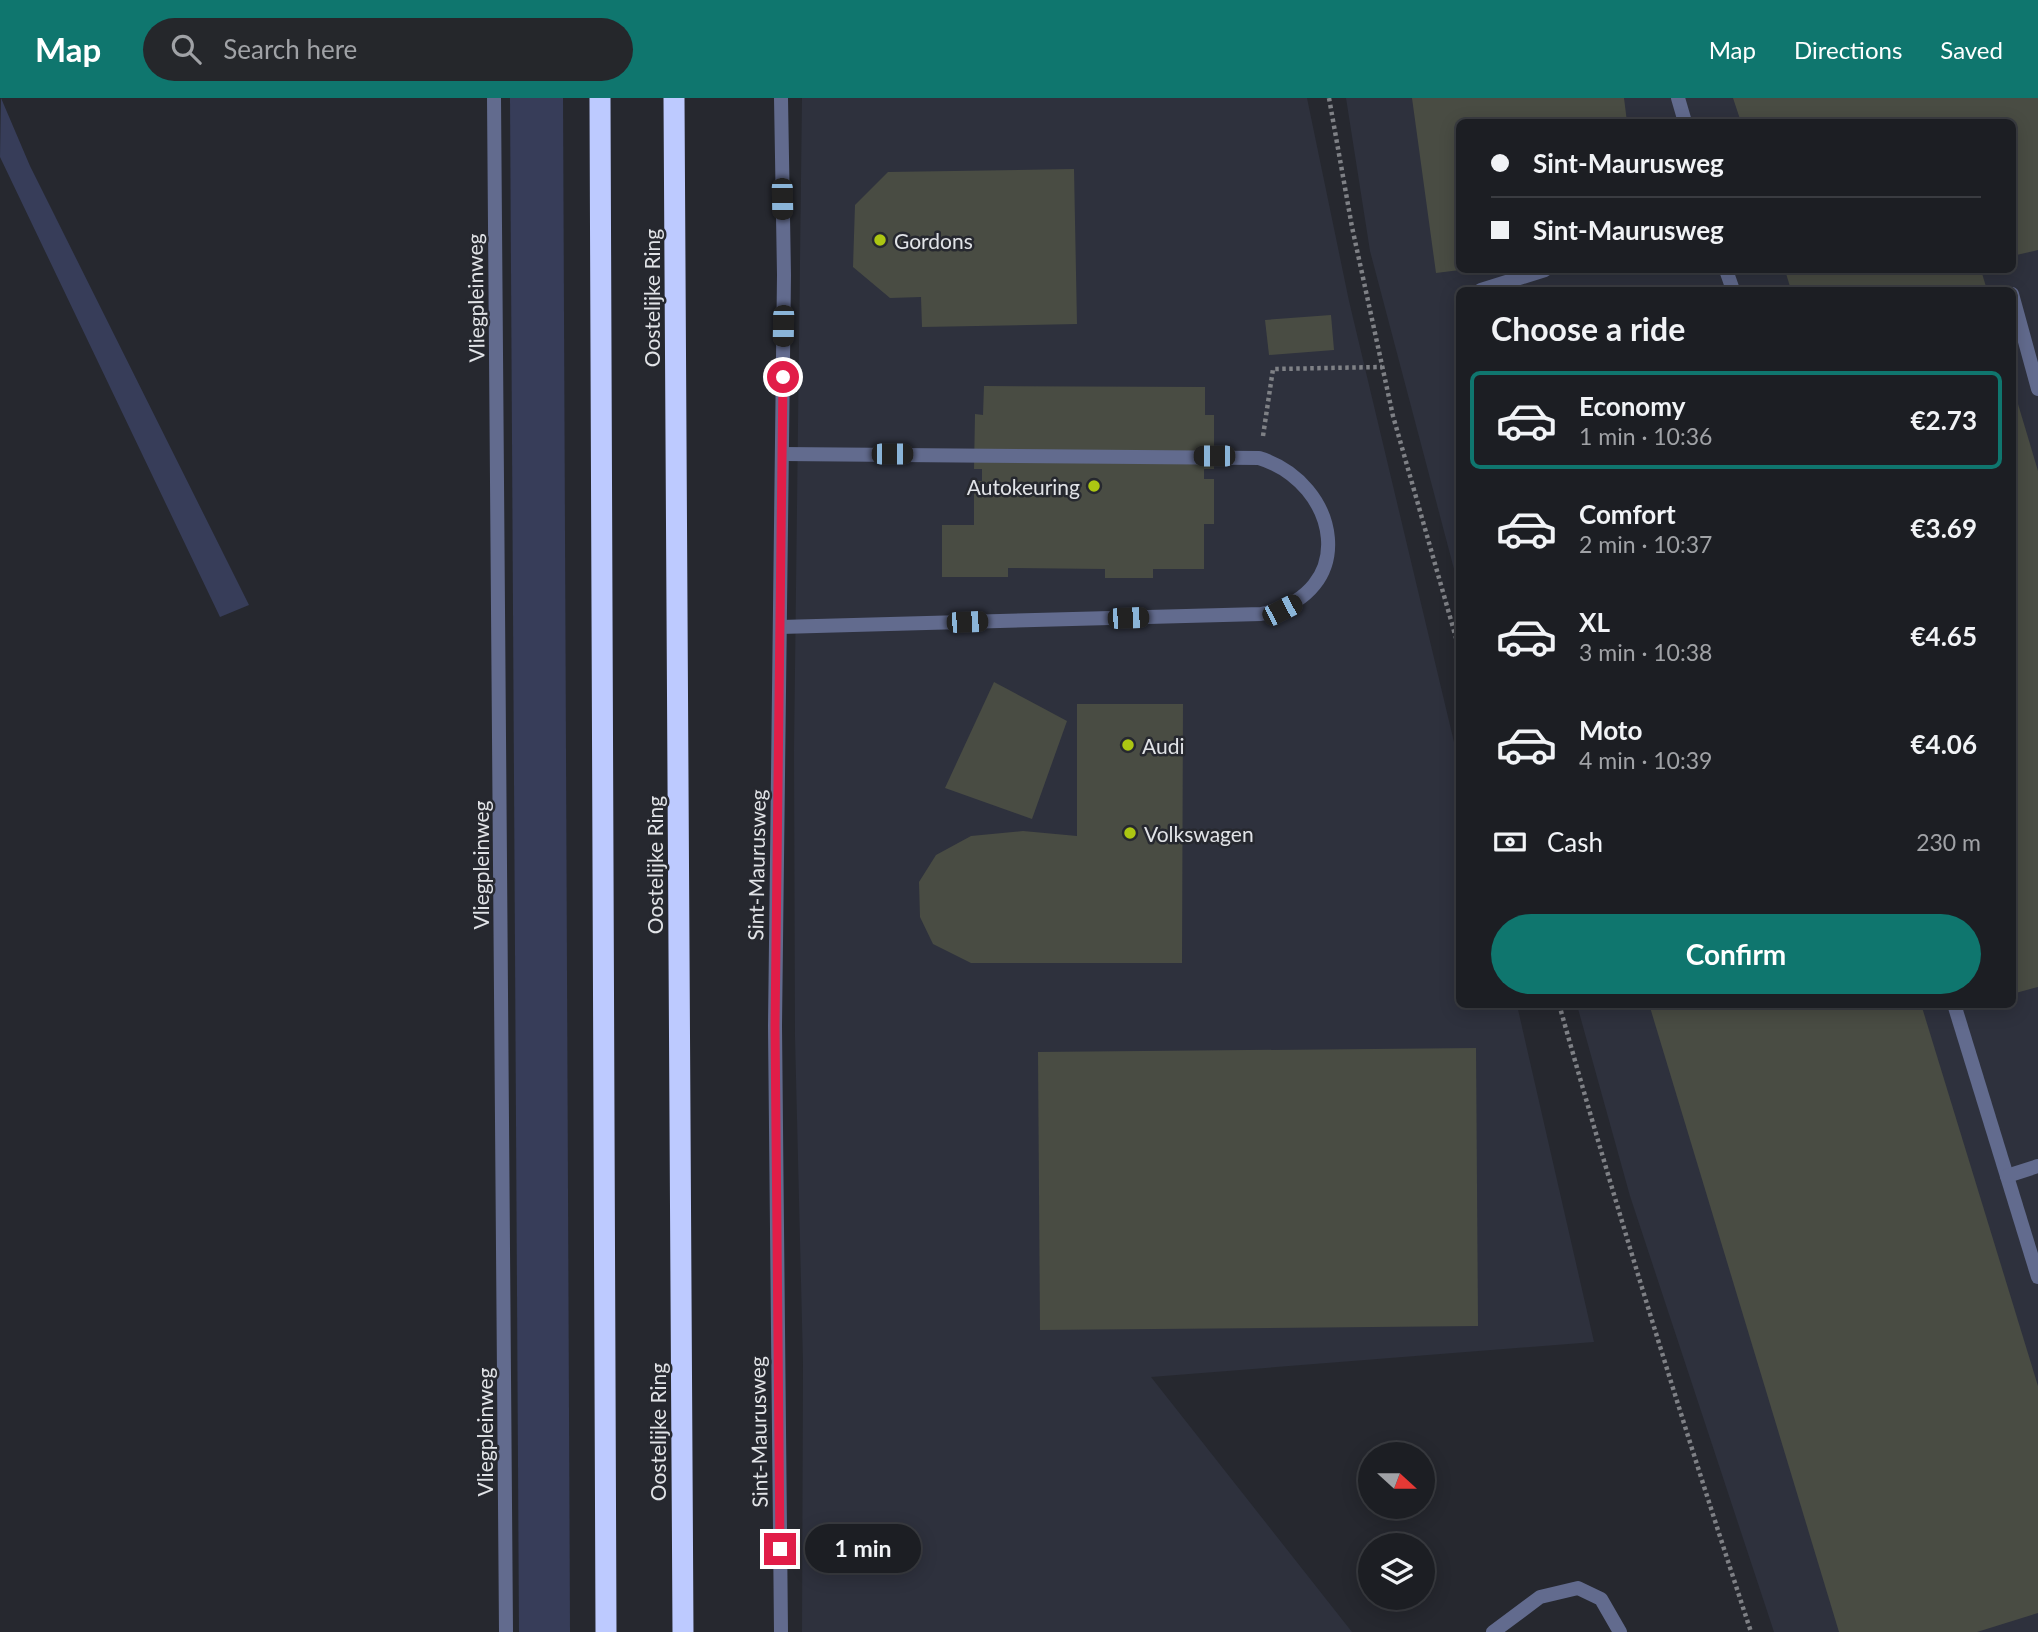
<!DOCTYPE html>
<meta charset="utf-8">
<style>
body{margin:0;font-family:Lato,sans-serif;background:#25272b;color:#f1f3f6;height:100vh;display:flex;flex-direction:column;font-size:26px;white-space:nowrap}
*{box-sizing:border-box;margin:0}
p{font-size:23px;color:#a0a2a6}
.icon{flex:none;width:38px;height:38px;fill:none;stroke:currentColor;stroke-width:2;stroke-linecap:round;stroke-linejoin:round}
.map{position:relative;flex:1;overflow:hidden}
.panel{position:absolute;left:1456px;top:189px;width:560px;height:721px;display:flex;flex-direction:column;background:#1c1e23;border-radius:10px;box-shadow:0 4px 18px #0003,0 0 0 2px #3a3c41}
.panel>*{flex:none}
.banner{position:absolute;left:1456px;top:21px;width:560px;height:154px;border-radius:10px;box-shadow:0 4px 18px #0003,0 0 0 2px #3a3c41;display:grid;align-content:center;height:154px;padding:0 35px;background:#1c1e23}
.needle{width:46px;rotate:111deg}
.buttons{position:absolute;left:1358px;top:1344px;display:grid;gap:14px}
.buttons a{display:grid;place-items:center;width:77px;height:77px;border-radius:50%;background:#1c1e23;box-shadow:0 4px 18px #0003,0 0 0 2px #3a3c41;font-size:35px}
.end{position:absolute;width:32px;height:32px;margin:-16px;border:9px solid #e11d48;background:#fff;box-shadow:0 0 0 4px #fff}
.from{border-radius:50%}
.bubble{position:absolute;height:49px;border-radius:24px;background:#1c1e23;box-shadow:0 4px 18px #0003,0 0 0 2px #3a3c41;font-size:23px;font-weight:700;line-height:49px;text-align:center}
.car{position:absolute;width:21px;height:42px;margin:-21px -10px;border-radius:9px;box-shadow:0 0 5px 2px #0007;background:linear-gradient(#222 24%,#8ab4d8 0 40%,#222 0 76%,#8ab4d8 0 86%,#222 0)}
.banner b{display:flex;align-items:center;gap:24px;height:66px;font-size:26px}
.banner b+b{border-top:2px solid #3a3c41}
.banner i{width:18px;height:18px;background:#f1f3f6}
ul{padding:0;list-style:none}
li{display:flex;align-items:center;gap:21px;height:98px;margin:0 14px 10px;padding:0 21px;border:4px solid transparent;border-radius:10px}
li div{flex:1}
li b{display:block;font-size:26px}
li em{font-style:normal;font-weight:700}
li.current{border-color:#0f766e}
li>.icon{width:63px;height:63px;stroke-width:1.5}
h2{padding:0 35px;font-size:32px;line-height:84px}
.pay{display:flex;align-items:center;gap:18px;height:77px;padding:0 35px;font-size:26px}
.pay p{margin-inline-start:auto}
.primary-button{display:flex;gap:14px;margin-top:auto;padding:14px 35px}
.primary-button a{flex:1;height:80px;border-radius:42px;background:#0f766e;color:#fff;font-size:28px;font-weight:700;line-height:80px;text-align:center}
header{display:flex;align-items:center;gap:42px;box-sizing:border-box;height:98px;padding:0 35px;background:#0f766e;color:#fff}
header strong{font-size:33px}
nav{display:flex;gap:38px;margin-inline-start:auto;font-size:24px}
.search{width:490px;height:63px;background:#25272b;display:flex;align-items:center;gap:18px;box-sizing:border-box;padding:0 24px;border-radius:38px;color:#a0a2a6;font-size:26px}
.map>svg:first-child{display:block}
.built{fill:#2e313d;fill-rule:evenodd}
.green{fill:#373d59}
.building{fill:#494c43}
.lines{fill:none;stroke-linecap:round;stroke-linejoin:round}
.path{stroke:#7f8186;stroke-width:4.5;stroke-dasharray:3.5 3.5;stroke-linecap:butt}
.lane{stroke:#626b8e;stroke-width:14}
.street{stroke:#626b8e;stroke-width:14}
.highway{stroke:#bdcaff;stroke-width:21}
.route{stroke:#e11d48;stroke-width:9}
.poi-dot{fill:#acc612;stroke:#26282f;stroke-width:2.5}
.labels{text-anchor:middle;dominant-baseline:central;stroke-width:5;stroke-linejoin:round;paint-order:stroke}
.poi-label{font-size:21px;fill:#e1e3e7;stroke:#26282f;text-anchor:start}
.street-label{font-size:21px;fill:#e1e3e7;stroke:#26282f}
</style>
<header>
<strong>Map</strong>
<div class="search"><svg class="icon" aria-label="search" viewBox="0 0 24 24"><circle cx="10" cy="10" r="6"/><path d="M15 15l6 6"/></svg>Search here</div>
<nav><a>Map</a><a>Directions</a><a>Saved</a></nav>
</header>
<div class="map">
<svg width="2038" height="1534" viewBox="0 0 2038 1534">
<rect width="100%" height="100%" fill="#26282f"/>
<!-- built -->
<g class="built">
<path d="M802,0H1307L1349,203L1459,665L1460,906L1517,907L1594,1244L1151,1279L1352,1534H802L803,1265L795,939L794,652Z"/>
<path d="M1346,0H2038V1534H1774L1630,1098L1577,907L2012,906V192H1460L1459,490L1370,153ZM1460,24H2012V172H1460Z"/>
</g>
<!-- green -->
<g class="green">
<path d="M1,0L30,68L249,507L220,519L0,59Z"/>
<path d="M510,0H563L570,1534H519Z"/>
</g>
<!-- building -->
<g class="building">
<path d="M1412,0H1624L1627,24H1460V172L1436,175Z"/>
<path d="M1733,0H2038V152L2012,158V24H1741Z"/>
<path d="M1074,71L1077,226L922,229L921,199L890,200L853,169L855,107L888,74Z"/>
<path d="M1785,172H1981L1987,192H1791Z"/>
<path d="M1331,217L1334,252L1269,257L1265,222Z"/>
<path d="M2012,286L2038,373V889L2012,896Z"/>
<path d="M984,288L1205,289V317H1214V371H1204V381H1214V426H1204V471H1153V480H1105V471L1008,470V479H942V427H974V383H982V371H974L975,316L983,317Z"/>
<path d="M994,584L1067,623L1032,721L945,690Z"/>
<path d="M1077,606H1183L1182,865H971L933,846L920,819L919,784L936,757L971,738L1023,733L1077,738Z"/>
<path d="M1649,906H1921L2038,1288V1515L1977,1534H1839Z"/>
<path d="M1476,950L1478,1228L1040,1232L1038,954Z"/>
</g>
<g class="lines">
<!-- path -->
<g class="path">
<path d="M1329,0L1352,129L1393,318L1460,554"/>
<path d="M1263,338L1273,271L1382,269"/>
<path d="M1559,906C1618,1117 1683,1326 1751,1534"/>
</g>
<!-- lane -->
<g class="lane">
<path d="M1678,0L1685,24"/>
<path d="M1726,172L1733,192"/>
<path d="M1481,192L1545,172"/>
<path d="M2012,196L2038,291"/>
<path d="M780,529L1261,516C1361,496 1340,385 1259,360L782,356"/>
<path d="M1954,906L2038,1179"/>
<path d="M2007,1078L2038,1068"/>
<path d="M1493,1534L1540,1499L1578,1490L1601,1501L1620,1534"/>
</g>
<!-- street -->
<g class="street">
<path d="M494,0L506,1534"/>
<path d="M781,0L784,177L775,928L781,1534"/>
</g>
<!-- highway -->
<g class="highway">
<path d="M600,0L606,1534"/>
<path d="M674,0L683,1534"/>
</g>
</g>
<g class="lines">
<!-- route -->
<path class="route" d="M780,1451L775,928L783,279"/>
</g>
<!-- markers -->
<g class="poi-dot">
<circle cx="880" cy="142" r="7"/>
<circle cx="1094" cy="388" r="7"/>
<circle cx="1128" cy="647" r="7"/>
<circle cx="1130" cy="735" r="7"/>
</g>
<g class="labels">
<!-- poi labels -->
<g class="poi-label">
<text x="894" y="142">Gordons</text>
<text x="1080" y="388" text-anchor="end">Autokeuring</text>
<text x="1142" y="647">Audi</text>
<text x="1144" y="735">Volkswagen</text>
</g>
<!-- street labels -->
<g class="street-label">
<text transform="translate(475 200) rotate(-91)">Vliegpleinweg</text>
<text transform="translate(651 200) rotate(-90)">Oostelijke Ring</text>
<text transform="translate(480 767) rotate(-90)">Vliegpleinweg</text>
<text transform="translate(654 767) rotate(-90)">Oostelijke Ring</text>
<text transform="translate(756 767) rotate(-89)">Sint-Maurusweg</text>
<text transform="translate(484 1334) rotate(-90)">Vliegpleinweg</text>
<text transform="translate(657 1334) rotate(-90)">Oostelijke Ring</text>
<text transform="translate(758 1334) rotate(-91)">Sint-Maurusweg</text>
</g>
</g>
</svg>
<div class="buttons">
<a><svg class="needle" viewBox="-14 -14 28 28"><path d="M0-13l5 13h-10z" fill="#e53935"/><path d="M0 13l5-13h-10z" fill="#a0a2a6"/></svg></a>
<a><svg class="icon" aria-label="layers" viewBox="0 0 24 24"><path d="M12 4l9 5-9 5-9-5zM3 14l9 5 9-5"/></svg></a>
</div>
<i class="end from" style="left:783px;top:279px"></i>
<i class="end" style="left:780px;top:1451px"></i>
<div class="bubble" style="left:805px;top:1426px;width:116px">1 min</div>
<i class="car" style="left:782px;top:101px;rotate:179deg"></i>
<i class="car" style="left:783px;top:228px;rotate:181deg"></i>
<i class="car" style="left:892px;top:356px;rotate:90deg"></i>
<i class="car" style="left:1214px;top:358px;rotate:270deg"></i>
<i class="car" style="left:1282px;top:512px;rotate:63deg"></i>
<i class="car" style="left:1128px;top:520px;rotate:88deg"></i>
<i class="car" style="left:967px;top:524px;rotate:88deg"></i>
<div class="banner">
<b><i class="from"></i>Sint-Maurusweg</b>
<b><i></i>Sint-Maurusweg</b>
</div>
<section class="panel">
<h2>Choose a ride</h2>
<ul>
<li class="current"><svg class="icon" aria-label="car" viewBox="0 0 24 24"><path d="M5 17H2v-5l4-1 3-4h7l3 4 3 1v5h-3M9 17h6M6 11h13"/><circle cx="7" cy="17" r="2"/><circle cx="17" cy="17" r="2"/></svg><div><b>Economy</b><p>1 min · 10:36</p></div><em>€2.73</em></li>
<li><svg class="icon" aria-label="car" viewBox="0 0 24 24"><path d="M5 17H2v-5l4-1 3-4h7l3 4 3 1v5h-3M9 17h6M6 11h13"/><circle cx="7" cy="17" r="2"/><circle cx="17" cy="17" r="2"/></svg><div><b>Comfort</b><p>2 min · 10:37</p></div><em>€3.69</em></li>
<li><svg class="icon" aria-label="car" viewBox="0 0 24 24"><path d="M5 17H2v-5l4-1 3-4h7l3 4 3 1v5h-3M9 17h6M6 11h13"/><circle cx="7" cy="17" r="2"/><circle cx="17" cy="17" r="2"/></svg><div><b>XL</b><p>3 min · 10:38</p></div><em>€4.65</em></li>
<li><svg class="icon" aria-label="car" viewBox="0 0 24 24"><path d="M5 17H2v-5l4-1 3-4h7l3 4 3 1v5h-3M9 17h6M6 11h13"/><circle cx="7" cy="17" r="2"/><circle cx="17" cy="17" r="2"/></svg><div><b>Moto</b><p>4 min · 10:39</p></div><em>€4.06</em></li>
</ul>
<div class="pay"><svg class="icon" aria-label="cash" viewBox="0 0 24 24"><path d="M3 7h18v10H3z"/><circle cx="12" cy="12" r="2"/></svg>Cash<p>230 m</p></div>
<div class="primary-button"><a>Confirm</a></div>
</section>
</div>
